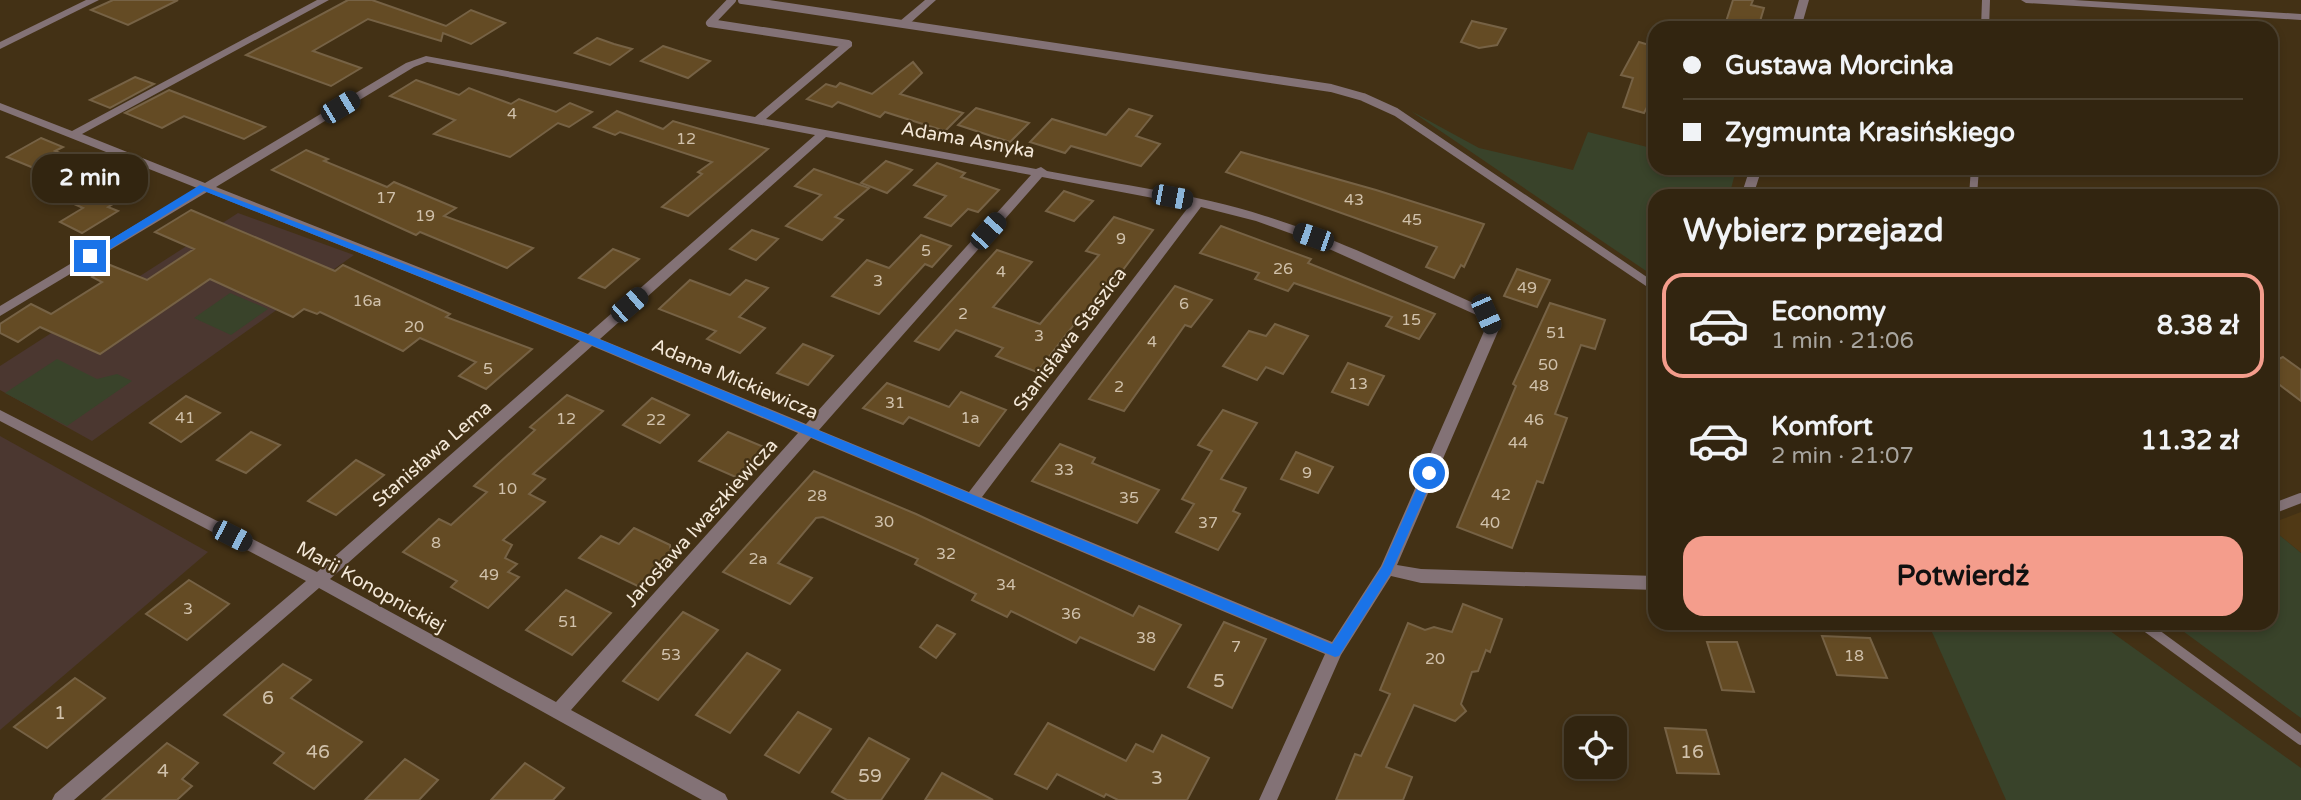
<!DOCTYPE html>
<html lang="pl">
<meta charset="utf-8">
<style>
body{margin:0;font-family:"Varela Round",sans-serif;background:#3a2d19;color:#f1f3f6;height:100vh;display:flex;flex-direction:column;font-size:26px;white-space:nowrap}
*{box-sizing:border-box;margin:0}
p{font-size:23px;color:#a8a59f}
.icon{flex:none;width:38px;height:38px;fill:none;stroke:currentColor;stroke-width:2;stroke-linecap:round;stroke-linejoin:round}
.map{position:relative;flex:1;overflow:hidden}
.drawer{position:absolute;left:1648px;top:189px;width:630px;height:441px;display:flex;flex-direction:column;background:#322510;border-radius:21px;box-shadow:0 4px 10px #0003,0 0 0 2px #4d4230}
.drawer>*{flex:none}
.banner{position:absolute;left:1648px;top:21px;width:630px;height:154px;border-radius:21px;box-shadow:0 4px 10px #0003,0 0 0 2px #4d4230;display:grid;align-content:center;height:154px;padding:0 35px;background:#322510}
.tools{position:absolute;left:1564px;top:716px;display:grid;gap:14px}
.tools a{display:grid;place-items:center;width:63px;height:63px;border-radius:14px;background:#322510;box-shadow:0 4px 10px #0003,0 0 0 2px #4d4230;font-size:35px}
.end{position:absolute;width:32px;height:32px;margin:-16px;border:9px solid #1a73e8;background:#fff;box-shadow:0 0 0 4px #fff}
.from{border-radius:50%}
.bubble{position:absolute;height:49px;border-radius:21px;background:#322510;box-shadow:0 4px 10px #0003,0 0 0 2px #4d4230;font-size:23px;font-weight:700;line-height:49px;text-align:center}
.car{position:absolute;width:21px;height:42px;margin:-21px -10px;border-radius:9px;box-shadow:0 0 5px 2px #0007;background:linear-gradient(#222 24%,#8ab4d8 0 40%,#222 0 76%,#8ab4d8 0 86%,#222 0)}
.banner b{display:flex;align-items:center;gap:24px;height:66px;font-size:26px}
.banner b+b{border-top:2px solid #4d4230}
.banner i{width:18px;height:18px;background:#f1f3f6}
ul{padding:0;list-style:none}
li{display:flex;align-items:center;gap:21px;height:105px;margin:0 14px 10px;padding:0 21px;border:4px solid transparent;border-radius:21px}
li div{flex:1}
li b{display:block;font-size:26px}
li em{font-style:normal;font-weight:700}
li.on{border-color:#f49d8c}
li>.icon{width:63px;height:63px;stroke-width:1.5}
h2{padding:0 35px;font-size:32px;line-height:84px}
.action{display:flex;gap:14px;margin-top:auto;padding:14px 35px}
.action a{flex:1;height:80px;border-radius:21px;background:#f49d8c;color:#111;font-size:28px;font-weight:700;line-height:80px;text-align:center}
.map>svg:first-child{display:block}
.built{fill:#503915}
.education{fill:#4b3730}
.green{fill:#39432a}
.building{fill:#644b24;stroke:#766245;stroke-width:2}
.lines{fill:none;stroke-linecap:round;stroke-linejoin:round}
.service-far1{stroke:#837276;stroke-width:8}
.service{stroke:#837276;stroke-width:10}
.minor{fill:#837276;fill-rule:evenodd}
.route{fill:#1a73e8}
.labels{text-anchor:middle;dominant-baseline:central;stroke-width:5;stroke-linejoin:round;paint-order:stroke}
.number-label{font-size:16px;fill:#d0c1ab}
.street-label{font-size:19px;fill:#f4e8d8;stroke:#433115}
.near-number-label{font-size:19px;fill:#d0c1ab}
</style>
<div class="map">
<svg width="2301" height="800" viewBox="0 0 2301 800">
<rect width="100%" height="100%" fill="#433115"/>
<!-- built -->
<path class="built" d="M2301,512V553L2272,529V523Z"/>
<!-- education -->
<g class="education">
<path d="M238,213L354,255L92,441L0,390V366Z"/>
<path d="M0,436L208,552L0,730Z"/>
</g>
<!-- green -->
<g class="green">
<path d="M1411,111L1479,148L1573,170L1588,132L1655,149L1656,168L1736,170L1729,196H1656L1655,277Z"/>
<path d="M230,293L268,309L231,335L194,318Z"/>
<path d="M57,359L97,379L117,374L132,381L67,426L5,393Z"/>
<path d="M2272,529L2301,553V718L2172,623H2272Z"/>
<path d="M1928,623H2099L2301,768V800H2006Z"/>
</g>
<!-- building -->
<g class="building">
<path d="M113,0H178L128,25L91,10Z"/>
<path d="M348,0H372L446,26L471,10L505,23L471,44L443,33L441,41L368,19L313,51L361,68L331,86L246,55Z"/>
<path d="M1733,0H1753L1751,5L1764,8L1758,28H1724Z"/>
<path d="M1472,21L1506,29L1497,45L1479,48L1461,42Z"/>
<path d="M597,38L614,44L632,49L610,65L575,53Z"/>
<path d="M1639,42L1656,47V90L1644,113L1623,107L1633,78L1621,75Z"/>
<path d="M663,46L710,61L688,78L641,61Z"/>
<path d="M913,62L922,73L900,94L963,113L945,131L885,112L880,117L838,102L832,107L807,99L826,84L836,87L840,83L872,94Z"/>
<path d="M135,77L154,84L110,108L90,100Z"/>
<path d="M416,80L459,95L469,88L511,104L519,99L556,112L570,103L592,112L569,127L558,123L510,157L434,134L455,120L390,96Z"/>
<path d="M169,90L265,127L244,139L184,116L162,128L125,113Z"/>
<path d="M976,108L1029,123L1010,142L958,125Z"/>
<path d="M1129,109L1152,116L1136,136L1160,144L1141,166L1071,146L1065,153L1030,142L1052,119L1106,135Z"/>
<path d="M617,111L663,129L673,121L768,149L688,216L662,207L702,174L698,172L712,162L620,132L615,135L594,127Z"/>
<path d="M41,138L63,147L55,151L115,176L102,183L130,194L108,207L118,211L82,233L60,222L83,208L50,193L68,182L7,157Z"/>
<path d="M306,150L328,159L324,161L387,187L394,182L456,208L444,216L533,248L507,268L420,232L416,235L272,170Z"/>
<path d="M1241,152L1376,190L1484,224L1464,267L1461,265L1454,278L1426,267L1437,247L1226,172Z"/>
<path d="M886,161L912,170L887,193L861,183Z"/>
<path d="M937,163L965,173L961,177L999,190L978,212L968,209L951,226L925,217L946,196L914,185Z"/>
<path d="M814,169L869,188L835,217L843,220L822,240L786,226L821,195L795,186Z"/>
<path d="M1064,191L1093,201L1074,221L1046,211Z"/>
<path d="M191,210L335,271L343,265L450,314L446,317L532,349L486,389L459,376L476,362L420,338L403,351L320,312L317,314L304,309L293,317L210,279L100,354L40,327L18,342L0,333V324L31,304L51,314L102,282L92,277L110,265L147,280L194,249L155,232Z"/>
<path d="M1114,217L1153,230L1086,319L1080,317L1037,372L996,356L1003,348L956,330L939,350L915,341L997,250L1032,262L993,307L1040,324L1099,255L1086,251Z"/>
<path d="M1221,226L1311,259L1308,263L1435,314L1419,339L1386,326L1392,317L1294,283L1288,291L1255,279L1259,273L1200,253Z"/>
<path d="M752,230L778,239L756,260L730,249Z"/>
<path d="M921,235L951,246L932,267L925,264L879,314L832,296L867,260L889,268Z"/>
<path d="M613,249L639,259L605,288L579,278Z"/>
<path d="M1517,269L1550,280L1537,307L1504,296Z"/>
<path d="M690,280L730,295L746,280L768,288L739,317L765,328L740,353L707,339L716,331L659,309Z"/>
<path d="M1175,286L1212,300L1191,327L1185,325L1124,411L1089,399Z"/>
<path d="M1550,303L1605,320L1595,349L1581,345L1555,414L1567,418L1543,483L1537,481L1512,548L1457,527L1516,386L1513,384Z"/>
<path d="M1275,324L1308,336L1283,374L1266,367L1257,380L1223,366L1249,331L1266,336Z"/>
<path d="M803,344L833,356L808,385L777,373Z"/>
<path d="M2283,357L2301,370V401L2272,379V362Z"/>
<path d="M1348,363L1384,376L1368,405L1332,392Z"/>
<path d="M887,383L949,407L961,392L1006,410L979,446L909,417L903,424L863,408Z"/>
<path d="M567,395L603,411L533,474L545,479L529,494L545,502L503,540L512,545L505,558L517,564L508,572L519,577L488,608L451,587L457,581L403,552L439,519L451,525L487,492L474,486L535,430L530,427Z"/>
<path d="M186,396L220,413L181,442L150,423Z"/>
<path d="M652,398L689,415L660,443L623,425Z"/>
<path d="M1223,410L1257,423L1221,479L1246,488L1233,511L1240,514L1218,550L1176,532L1194,504L1182,499L1212,451L1198,445Z"/>
<path d="M251,432L280,445L246,473L217,460Z"/>
<path d="M728,432L766,448L738,478L699,461Z"/>
<path d="M1060,444L1095,458L1092,463L1159,490L1137,523L1032,481Z"/>
<path d="M1296,452L1333,467L1318,493L1281,479Z"/>
<path d="M356,460L384,475L336,515L308,501Z"/>
<path d="M814,471L916,514L1133,616L1139,606L1181,625L1154,670L1080,637L1076,643L1011,611L1007,617L972,600L976,594L915,564L918,559L823,517L816,518L778,563L812,578L790,604L723,572Z"/>
<path d="M634,528L670,545L671,557L642,588L579,558L601,536L619,544Z"/>
<path d="M189,580L229,604L187,640L146,614Z"/>
<path d="M566,590L611,613L572,655L526,630Z"/>
<path d="M1463,604L1502,619L1490,652L1486,650L1478,671L1472,672L1461,704L1466,711L1455,721L1414,705L1386,767L1412,777L1403,800H1336L1355,754L1361,756L1390,694L1380,690L1408,623L1425,630L1434,627L1452,632Z"/>
<path d="M683,612L718,630L658,700L623,681Z"/>
<path d="M1224,622L1266,639L1232,708L1188,687Z"/>
<path d="M937,625L955,634L936,658L920,647Z"/>
<path d="M1822,636L1870,638L1887,678L1837,675Z"/>
<path d="M1707,642H1737L1754,692L1722,690Z"/>
<path d="M747,653L780,670L730,733L696,715Z"/>
<path d="M283,664L311,680L291,698L362,742L314,789L274,763L284,753L224,715Z"/>
<path d="M75,678L105,698L47,748L14,727Z"/>
<path d="M798,712L831,729L799,773L765,755Z"/>
<path d="M1048,723L1126,761L1136,744L1153,752L1162,735L1209,758L1187,800H1118L1106,794L1104,797L1057,774L1047,789L1015,774Z"/>
<path d="M1665,728L1706,730L1719,774L1677,773Z"/>
<path d="M869,738L909,759L881,800H847L832,792Z"/>
<path d="M167,743L198,763L182,779L192,786L177,800H102Z"/>
<path d="M405,759L438,780L419,800H365Z"/>
<path d="M525,763L564,788L553,800H491Z"/>
<path d="M942,773L993,800H925Z"/>
</g>
<g class="lines">
<!-- service-far1 -->
<g class="service-far1">
<path d="M732,0L710,23L848,44"/>
<path d="M742,0L1331,88L1363,97L1396,112L1656,288"/>
<path d="M1985,28L1986,0"/>
<path d="M1973,196L1975,168"/>
</g>
<!-- service -->
<g class="service">
<path d="M2272,509L2301,498"/>
<path d="M2141,623L2301,740"/>
</g>
<!-- minor -->
<g class="minor">
<path d="M86,0H99L0,49V42Z"/>
<path d="M317,0H329L82,134L205,183L406,63L426,56L755,117L844,42H852V46L766,119L1036,169L1041,167L1047,171C1119,185 1195,193 1265,216C1343,240 1416,278 1491,311L1499,329L1397,565L1421,569L1656,576V590L1421,583L1391,576L1341,655L1277,800H1259L1325,654L811,438L571,710L725,794L728,800H702L319,588L74,800H52L55,794L306,581L0,421V410L317,572L580,341L207,192L0,316V306L197,188L0,110V103L72,131ZM427,62L815,135L588,334L216,187L414,67ZM826,137L1031,175L806,424L600,339ZM1042,177L1190,205L969,492L819,430ZM1201,207L1256,221L1309,240L1481,317L1485,329L1381,566L1332,642L982,497ZM592,346L798,433L556,702L330,579Z"/>
<path d="M925,0H936L908,25H900V21Z"/>
<path d="M1799,0H1809L1801,28H1791Z"/>
<path d="M2021,0H2074L2301,14V20L2026,3Z"/>
<path d="M1750,168H1762L1753,196H1741Z"/>
</g>
</g>
<!-- route -->
<path class="route" d="M200,185L594,337L1332,644L1382,567L1425,470L1429,468L1435,473L1391,573L1339,656L1335,657L587,343L204,191L94,259H87V254Z"/>
<g class="labels">
<!-- number labels -->
<g class="number-label">
<text x="512" y="114">4</text>
<text x="686" y="139">12</text>
<text x="386" y="198">17</text>
<text x="1354" y="200">43</text>
<text x="425" y="216">19</text>
<text x="1412" y="220">45</text>
<text x="1121" y="239">9</text>
<text x="926" y="251">5</text>
<text x="1283" y="269">26</text>
<text x="1001" y="272">4</text>
<text x="878" y="281">3</text>
<text x="1527" y="288">49</text>
<text x="367" y="301">16a</text>
<text x="1184" y="304">6</text>
<text x="963" y="314">2</text>
<text x="1411" y="320">15</text>
<text x="414" y="327">20</text>
<text x="1556" y="333">51</text>
<text x="1039" y="336">3</text>
<text x="1152" y="342">4</text>
<text x="1548" y="365">50</text>
<text x="488" y="369">5</text>
<text x="1358" y="384">13</text>
<text x="1539" y="386">48</text>
<text x="1119" y="387">2</text>
<text x="895" y="403">31</text>
<text x="185" y="418">41</text>
<text x="970" y="418">1a</text>
<text x="566" y="419">12</text>
<text x="656" y="420">22</text>
<text x="1534" y="420">46</text>
<text x="1518" y="443">44</text>
<text x="1064" y="470">33</text>
<text x="1307" y="473">9</text>
<text x="507" y="489">10</text>
<text x="1501" y="495">42</text>
<text x="817" y="496">28</text>
<text x="1129" y="498">35</text>
<text x="884" y="522">30</text>
<text x="1208" y="523">37</text>
<text x="1490" y="523">40</text>
<text x="436" y="543">8</text>
<text x="946" y="554">32</text>
<text x="758" y="559">2a</text>
<text x="489" y="575">49</text>
<text x="1006" y="585">34</text>
<text x="188" y="609">3</text>
<text x="1071" y="614">36</text>
<text x="568" y="622">51</text>
<text x="1146" y="638">38</text>
<text x="1236" y="647">7</text>
<text x="671" y="655">53</text>
<text x="1854" y="656">18</text>
<text x="1435" y="659">20</text>
</g>
<!-- street labels -->
<g class="street-label">
<text transform="translate(968 140) rotate(10)">Adama Asnyka</text>
<text transform="translate(1070 339) rotate(-53)">Stanisława Staszica</text>
<text transform="translate(735 379) rotate(23)">Adama Mickiewicza</text>
<text transform="translate(432 454) rotate(-41)">Stanisława Lema</text>
<text transform="translate(701 523) rotate(-48)">Jarosława Iwaszkiewicza</text>
<text transform="translate(371 587) rotate(29)">Marii Konopnickiej</text>
</g>
<!-- near-number labels -->
<g class="near-number-label">
<text x="1219" y="681">5</text>
<text x="268" y="698">6</text>
<text x="60" y="713">1</text>
<text x="318" y="752">46</text>
<text x="1692" y="752">16</text>
<text x="163" y="771">4</text>
<text x="870" y="776">59</text>
<text x="1157" y="778">3</text>
</g>
</g>
</svg>
<div class="tools">
<a><svg class="icon" aria-label="locate" viewBox="0 0 24 24"><circle cx="12" cy="12" r="6"/><path d="M12 2v4M12 18v4M2 12h4M18 12h4"/></svg></a>
</div>
<i class="end from" style="left:1429px;top:473px"></i>
<i class="end" style="left:90px;top:256px"></i>
<div class="bubble" style="left:32px;top:154px;width:116px">2 min</div>
<i class="car" style="left:340px;top:107px;rotate:59deg"></i>
<i class="car" style="left:1172px;top:197px;rotate:101deg"></i>
<i class="car" style="left:988px;top:231px;rotate:42deg"></i>
<i class="car" style="left:1313px;top:237px;rotate:289deg"></i>
<i class="car" style="left:629px;top:305px;rotate:49deg"></i>
<i class="car" style="left:1486px;top:314px;rotate:156deg"></i>
<i class="car" style="left:232px;top:536px;rotate:117deg"></i>
<div class="banner">
<b><i class="from"></i>Gustawa Morcinka</b>
<b><i></i>Zygmunta Krasińskiego</b>
</div>
<section class="drawer">
<h2>Wybierz przejazd</h2>
<ul>
<li class="on"><svg class="icon" aria-label="car" viewBox="0 0 24 24"><path d="M5 17H2v-5l4-1 3-4h7l3 4 3 1v5h-3M9 17h6M6 11h13"/><circle cx="7" cy="17" r="2"/><circle cx="17" cy="17" r="2"/></svg><div><b>Economy</b><p>1 min · 21:06</p></div><em>8.38 zł</em></li>
<li><svg class="icon" aria-label="car" viewBox="0 0 24 24"><path d="M5 17H2v-5l4-1 3-4h7l3 4 3 1v5h-3M9 17h6M6 11h13"/><circle cx="7" cy="17" r="2"/><circle cx="17" cy="17" r="2"/></svg><div><b>Komfort</b><p>2 min · 21:07</p></div><em>11.32 zł</em></li>
</ul>
<div class="action"><a>Potwierdź</a></div>
</section>
</div>
